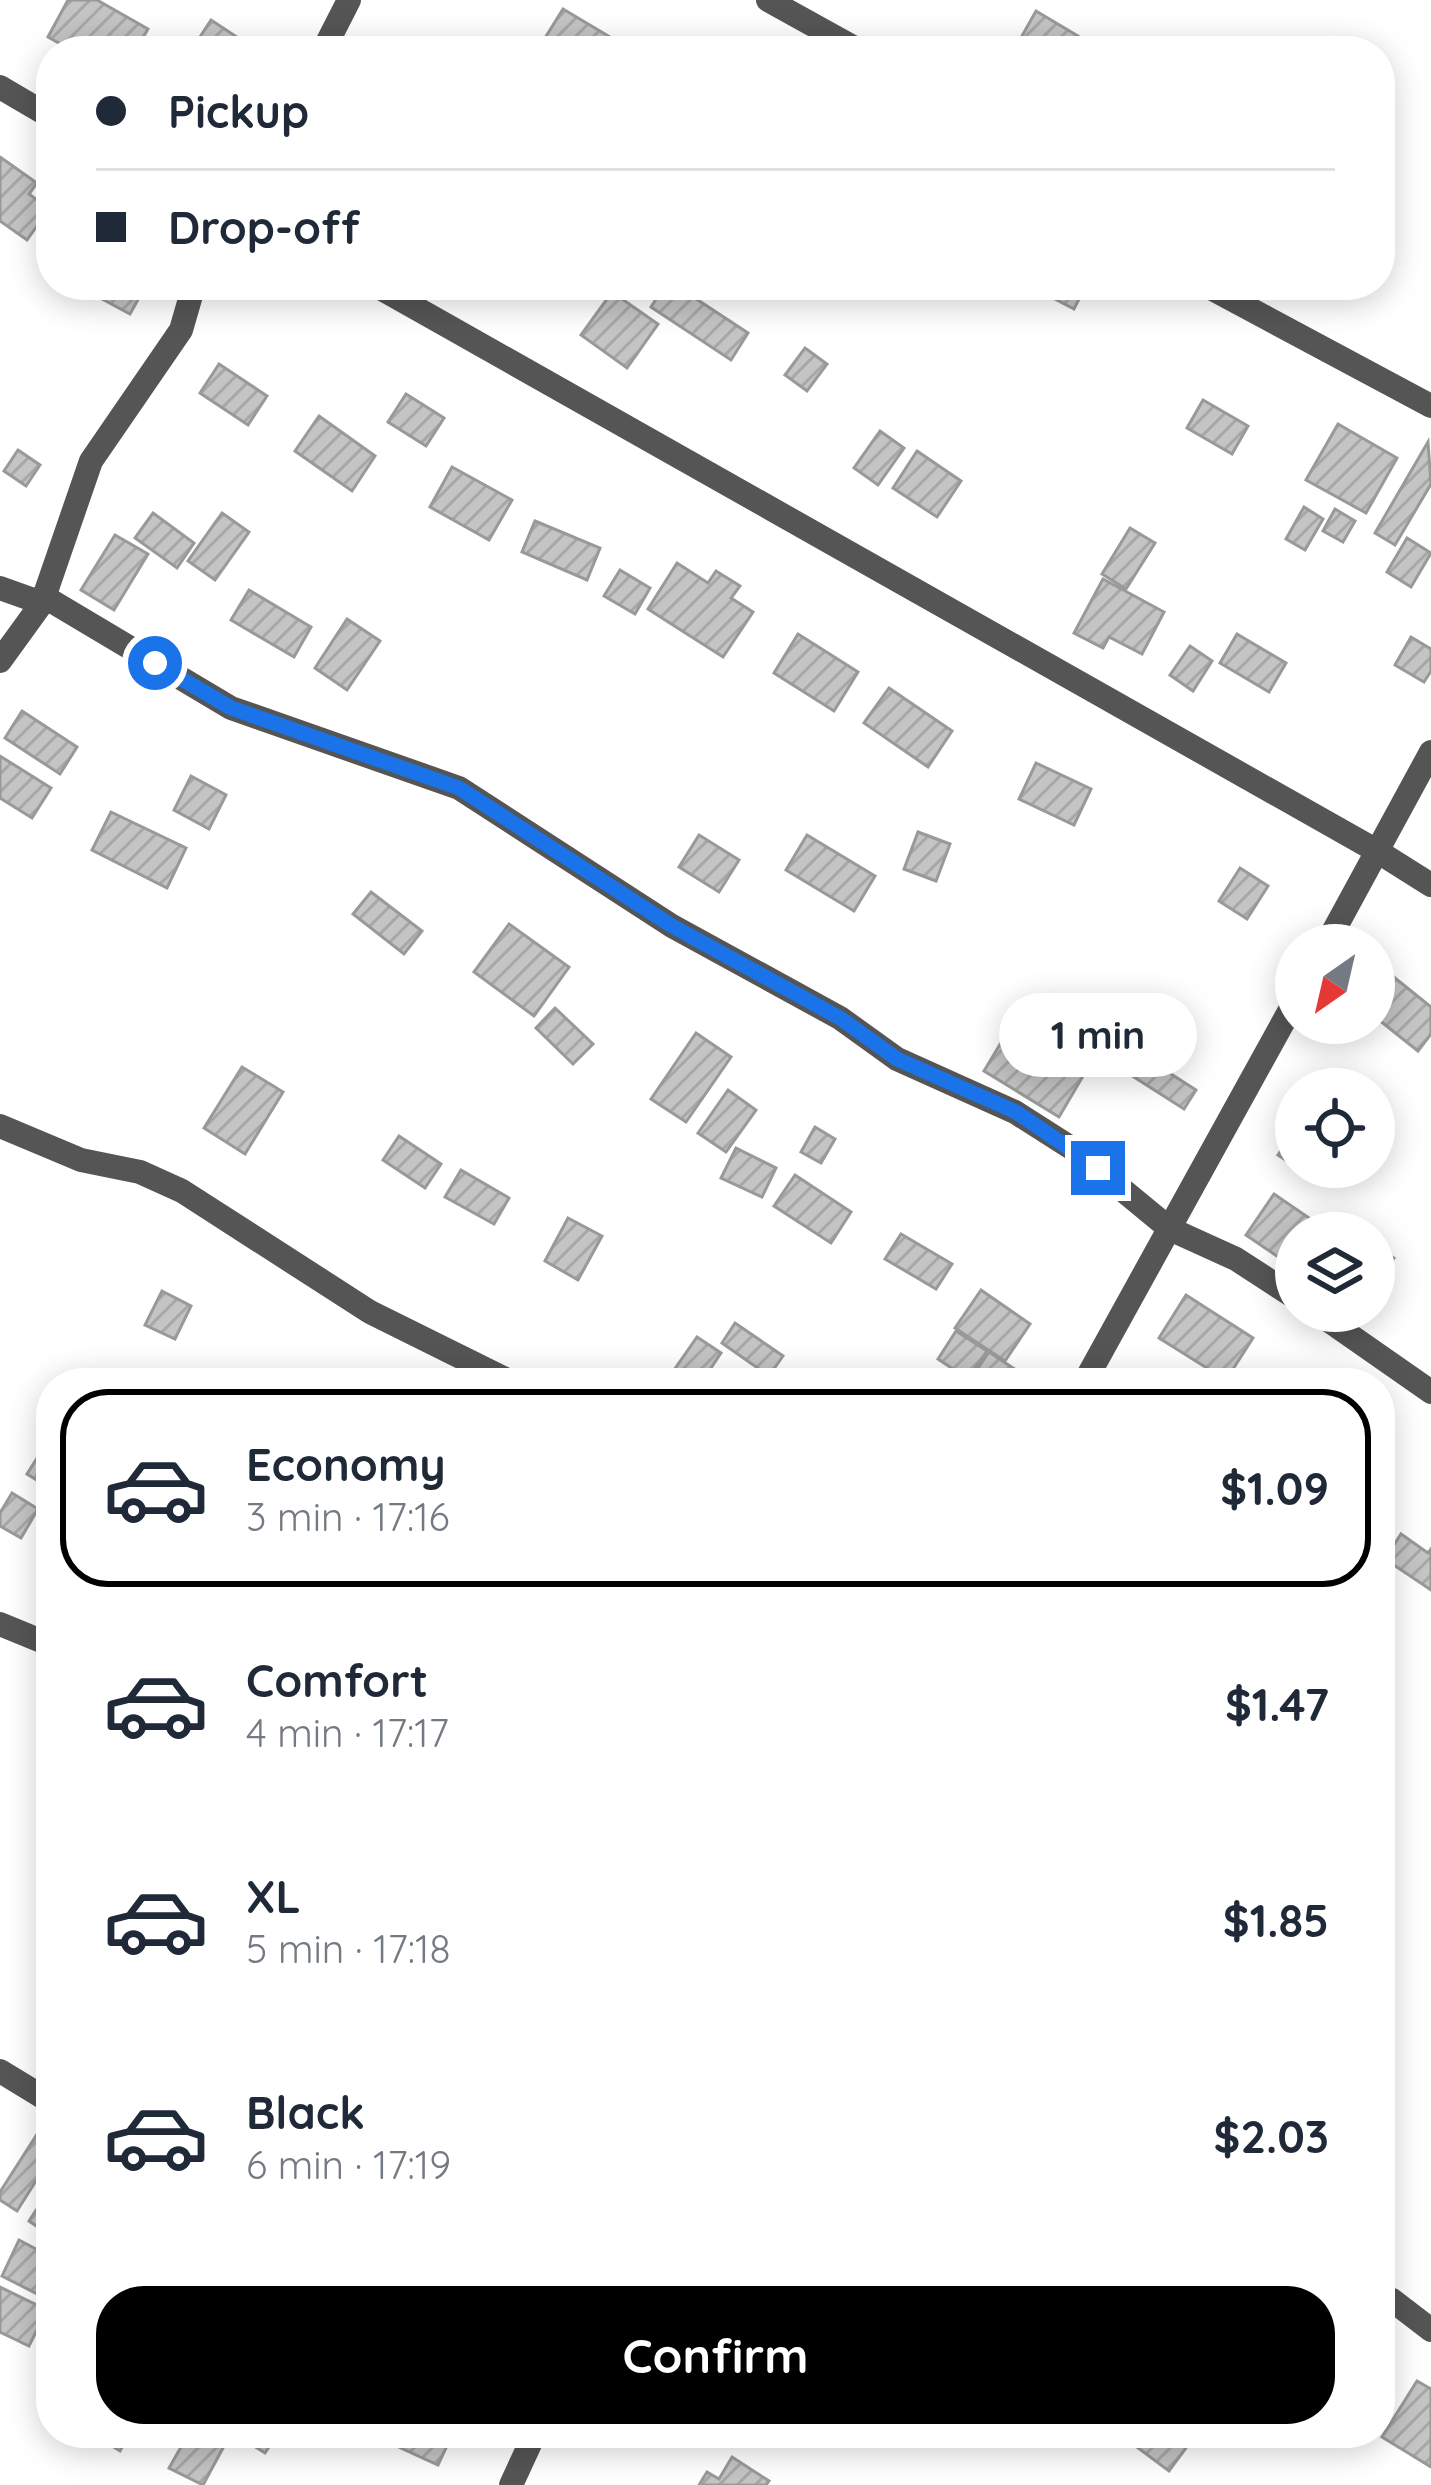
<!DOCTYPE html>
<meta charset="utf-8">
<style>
body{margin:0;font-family:Quicksand,sans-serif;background:#f6f6f7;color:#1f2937;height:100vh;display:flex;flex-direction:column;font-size:45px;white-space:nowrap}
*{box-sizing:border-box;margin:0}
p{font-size:39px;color:#747a83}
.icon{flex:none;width:66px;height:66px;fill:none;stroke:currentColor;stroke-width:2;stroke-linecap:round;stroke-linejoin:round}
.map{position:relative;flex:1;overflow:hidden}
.sheet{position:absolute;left:36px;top:1368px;width:1359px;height:1080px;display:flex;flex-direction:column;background:#fff;border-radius:48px;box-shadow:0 6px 30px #0003}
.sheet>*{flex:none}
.guide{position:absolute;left:36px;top:36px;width:1359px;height:264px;border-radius:48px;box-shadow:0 6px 30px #0003;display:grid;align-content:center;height:264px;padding:0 60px;background:#fff}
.needle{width:78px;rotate:214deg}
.tools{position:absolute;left:1275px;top:924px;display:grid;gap:24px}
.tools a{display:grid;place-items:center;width:120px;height:120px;border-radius:50%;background:#fff;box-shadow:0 6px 30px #0003;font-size:60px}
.end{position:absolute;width:54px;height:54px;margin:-27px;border:15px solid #1a73e8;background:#fff;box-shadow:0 0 0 6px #fff}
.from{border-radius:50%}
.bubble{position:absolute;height:84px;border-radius:42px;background:#fff;box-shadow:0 6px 30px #0003;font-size:39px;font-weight:800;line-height:84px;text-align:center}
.guide b{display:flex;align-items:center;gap:42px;height:114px;font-size:45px}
.guide b+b{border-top:3px solid #e0e1e3}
.guide i{width:30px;height:30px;background:#1f2937}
ul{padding:21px 0 0;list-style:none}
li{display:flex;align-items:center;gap:36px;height:198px;margin:0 24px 18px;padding:0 36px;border:6px solid transparent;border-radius:48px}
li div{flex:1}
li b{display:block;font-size:45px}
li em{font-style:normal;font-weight:800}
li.selected{border-color:#000}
li>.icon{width:108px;height:108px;stroke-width:1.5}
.button{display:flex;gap:24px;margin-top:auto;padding:24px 60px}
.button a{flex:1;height:138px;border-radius:48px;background:#000;color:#fff;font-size:48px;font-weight:800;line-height:138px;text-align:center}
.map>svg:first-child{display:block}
.building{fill:url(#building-hatch);stroke:#999;stroke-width:3}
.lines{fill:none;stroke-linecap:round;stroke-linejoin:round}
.street{stroke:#555;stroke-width:24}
.route{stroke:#1a73e8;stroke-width:15}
</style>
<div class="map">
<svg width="1431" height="2485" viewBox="0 0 1431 2485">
<defs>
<pattern id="building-hatch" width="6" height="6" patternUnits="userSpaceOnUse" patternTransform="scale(3)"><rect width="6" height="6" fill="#c4c4c4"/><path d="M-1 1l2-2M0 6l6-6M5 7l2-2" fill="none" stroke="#a7a7a7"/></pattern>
</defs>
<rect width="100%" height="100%" fill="#fff"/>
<!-- building -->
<g class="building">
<path d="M68,0H97L148,29L135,51H73L48,37Z"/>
<path d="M563,9L615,40L609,51H566L545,38Z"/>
<path d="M1036,11L1083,39L1076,51L1014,50Z"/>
<path d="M211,20L258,51H201L194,46Z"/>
<path d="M0,157L37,183L29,194L49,209L27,240L0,221Z"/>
<path d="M76,285H146L130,314Z"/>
<path d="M665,285H675L748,333L731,360L651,307Z"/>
<path d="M1028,285H1086L1074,309Z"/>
<path d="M612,292L658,324L627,368L581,335Z"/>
<path d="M805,348L827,364L807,391L785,375Z"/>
<path d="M219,364L267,396L248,425L200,393Z"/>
<path d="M406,394L444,418L426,446L388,422Z"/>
<path d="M1203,400L1248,426L1232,454L1187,428Z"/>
<path d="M319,416L375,456L352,491L295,451Z"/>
<path d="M1338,424L1397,458L1366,513L1306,480Z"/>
<path d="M880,431L904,448L878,485L854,468Z"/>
<path d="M1428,442L1431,484L1395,545L1375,533Z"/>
<path d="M18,450L40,465L26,486L4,471Z"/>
<path d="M917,451L961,481L937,517L893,488Z"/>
<path d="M452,467L512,500L489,540L430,507Z"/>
<path d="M1304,507L1323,519L1305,550L1286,539Z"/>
<path d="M1335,509L1355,521L1343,542L1323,531Z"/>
<path d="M153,513L194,543L177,568L135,538Z"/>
<path d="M222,513L249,532L215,580L188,561Z"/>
<path d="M535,521L600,548L587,580L522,552Z"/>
<path d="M1130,528L1155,543L1126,589L1102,574Z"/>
<path d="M115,535L148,554L114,610L81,590Z"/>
<path d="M1407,538L1431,553L1411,587L1387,572Z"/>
<path d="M677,563L708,583L716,571L740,586L731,598L753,612L723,657L648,609Z"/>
<path d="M620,570L650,588L635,614L604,596Z"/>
<path d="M1103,579L1164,612L1142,654L1109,637L1103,648L1074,633Z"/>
<path d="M249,590L311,627L294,657L231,620Z"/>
<path d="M347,619L380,641L347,690L315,668Z"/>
<path d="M798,634L858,672L834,711L774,673Z"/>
<path d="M1237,634L1286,663L1269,692L1220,663Z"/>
<path d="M1411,637L1431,649V671L1424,682L1395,665Z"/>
<path d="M1190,646L1212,661L1193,691L1170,675Z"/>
<path d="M889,688L952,731L928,767L864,723Z"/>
<path d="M22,711L77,747L60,774L5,738Z"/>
<path d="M0,756L51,788L32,818L0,798Z"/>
<path d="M1036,763L1091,789L1074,825L1019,799Z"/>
<path d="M191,776L226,795L209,829L174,810Z"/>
<path d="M111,812L186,848L167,888L92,850Z"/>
<path d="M918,832L950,844L936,881L904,869Z"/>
<path d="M699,835L739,860L719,892L679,867Z"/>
<path d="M807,835L875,876L854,911L786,870Z"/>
<path d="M1240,868L1268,886L1247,919L1219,901Z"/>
<path d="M371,892L422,931L404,954L353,914Z"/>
<path d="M509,924L569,967L534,1016L474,972Z"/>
<path d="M1385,970L1431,1007V1034L1418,1051L1374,1016V984Z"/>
<path d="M555,1008L593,1044L573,1064L536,1028Z"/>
<path d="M1008,1031L1083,1076L1059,1117L984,1071Z"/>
<path d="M696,1033L731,1057L686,1122L651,1099Z"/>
<path d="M1135,1051L1196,1090L1184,1109L1123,1070Z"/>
<path d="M242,1067L283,1092L245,1154L204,1128Z"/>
<path d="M728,1090L756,1110L726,1152L698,1133Z"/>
<path d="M815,1127L835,1139L821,1163L801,1152Z"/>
<path d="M1296,1127V1167H1327L1318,1181L1278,1155Z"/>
<path d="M399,1136L441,1164L425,1188L383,1160Z"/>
<path d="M736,1148L776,1168L762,1197L721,1178Z"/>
<path d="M461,1170L509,1198L494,1224L445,1197Z"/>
<path d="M795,1175L851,1212L831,1243L774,1206Z"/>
<path d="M1274,1194L1315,1222L1307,1233H1296V1250L1287,1263L1246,1235Z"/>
<path d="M568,1218L602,1236L578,1280L545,1261Z"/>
<path d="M901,1234L952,1264L936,1289L885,1259Z"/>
<path d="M1374,1244L1394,1258L1374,1287Z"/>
<path d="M981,1290L1030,1324L1005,1361L955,1328Z"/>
<path d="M162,1291L191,1306L175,1339L145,1325Z"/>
<path d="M1186,1295L1253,1338L1226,1380L1159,1338Z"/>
<path d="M735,1323L783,1356L769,1376L722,1343Z"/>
<path d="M956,1331L987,1351L968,1379L938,1359Z"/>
<path d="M697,1337L721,1353L701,1383H665Z"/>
<path d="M989,1352L1028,1378L1025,1383H968Z"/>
<path d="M51,1436V1489L27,1474Z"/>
<path d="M12,1493L38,1509L21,1538L0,1526V1513Z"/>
<path d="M1401,1534L1428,1553L1431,1549V1590L1385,1559Z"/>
<path d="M41,2128L51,2134V2157L17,2211L0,2200V2192Z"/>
<path d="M42,2201L51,2207V2236L29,2221Z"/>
<path d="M19,2240L51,2257V2301L2,2276Z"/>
<path d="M0,2287L47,2310L29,2346L0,2332Z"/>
<path d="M1417,2381L1431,2389V2467L1382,2437Z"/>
<path d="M91,2433H130L120,2451Z"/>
<path d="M189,2433H201L224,2446L203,2485L169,2468Z"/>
<path d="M234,2433H278L265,2453Z"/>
<path d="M394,2433H453L438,2465L390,2443Z"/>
<path d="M1118,2433H1197L1169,2471Z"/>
<path d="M732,2457L769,2481L766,2485H699L707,2472L719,2479Z"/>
</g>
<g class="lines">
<!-- street -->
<g class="street">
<path d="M768,0L860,51"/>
<path d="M323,51L349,0"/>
<path d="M0,87L51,117"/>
<path d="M375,285L1377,851L1431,885"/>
<path d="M1205,285L1431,406"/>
<path d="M0,588L42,603"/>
<path d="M43,596L231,708L459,788L672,926L840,1018L897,1059L1015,1112L1073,1149L1170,1229L1236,1259L1296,1298"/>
<path d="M0,661L42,603L91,461L181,330L194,285"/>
<path d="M1326,945L1431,752"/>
<path d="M0,1126L81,1160L140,1172L182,1191L370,1312L513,1383"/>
<path d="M1315,1311L1431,1392"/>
<path d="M1084,1383L1296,999"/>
<path d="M0,1624L51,1645"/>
<path d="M0,2071L51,2102"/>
<path d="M1380,2296L1392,2300L1431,2330"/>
<path d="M511,2485L535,2433"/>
</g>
</g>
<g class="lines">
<!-- route -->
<path class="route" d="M155,663L231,708L459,788L672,926L840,1018L897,1059L1016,1112L1098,1168"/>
</g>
</svg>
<div class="tools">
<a><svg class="needle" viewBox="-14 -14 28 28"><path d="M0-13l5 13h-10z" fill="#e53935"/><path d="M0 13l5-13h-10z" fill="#747a83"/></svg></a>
<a><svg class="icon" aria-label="locate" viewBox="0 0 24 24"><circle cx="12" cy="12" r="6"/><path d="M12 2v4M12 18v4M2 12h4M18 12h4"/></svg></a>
<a><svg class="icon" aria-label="layers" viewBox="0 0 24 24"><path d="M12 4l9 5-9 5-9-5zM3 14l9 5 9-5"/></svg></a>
</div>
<i class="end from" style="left:155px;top:663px"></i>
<i class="end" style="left:1098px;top:1168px"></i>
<div class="bubble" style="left:999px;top:993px;width:198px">1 min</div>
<div class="guide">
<b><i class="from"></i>Pickup</b>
<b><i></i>Drop-off</b>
</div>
<section class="sheet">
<ul>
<li class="selected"><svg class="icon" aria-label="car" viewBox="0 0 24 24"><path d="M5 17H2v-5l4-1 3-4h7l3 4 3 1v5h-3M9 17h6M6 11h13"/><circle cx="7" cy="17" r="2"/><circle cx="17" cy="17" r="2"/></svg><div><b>Economy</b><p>3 min · 17:16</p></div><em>$1.09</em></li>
<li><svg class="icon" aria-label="car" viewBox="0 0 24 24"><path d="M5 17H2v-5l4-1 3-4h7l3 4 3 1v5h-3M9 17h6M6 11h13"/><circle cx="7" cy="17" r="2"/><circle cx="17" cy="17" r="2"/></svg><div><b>Comfort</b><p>4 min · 17:17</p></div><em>$1.47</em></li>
<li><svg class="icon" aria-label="car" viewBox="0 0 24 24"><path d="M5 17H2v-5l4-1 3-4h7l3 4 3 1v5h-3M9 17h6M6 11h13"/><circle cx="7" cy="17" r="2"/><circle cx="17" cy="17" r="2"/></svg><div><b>XL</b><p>5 min · 17:18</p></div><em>$1.85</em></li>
<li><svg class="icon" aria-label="car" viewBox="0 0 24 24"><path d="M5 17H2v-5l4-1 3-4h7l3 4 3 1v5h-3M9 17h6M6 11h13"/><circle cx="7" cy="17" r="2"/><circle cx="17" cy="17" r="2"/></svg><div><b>Black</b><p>6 min · 17:19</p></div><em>$2.03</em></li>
</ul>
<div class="button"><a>Confirm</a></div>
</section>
</div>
